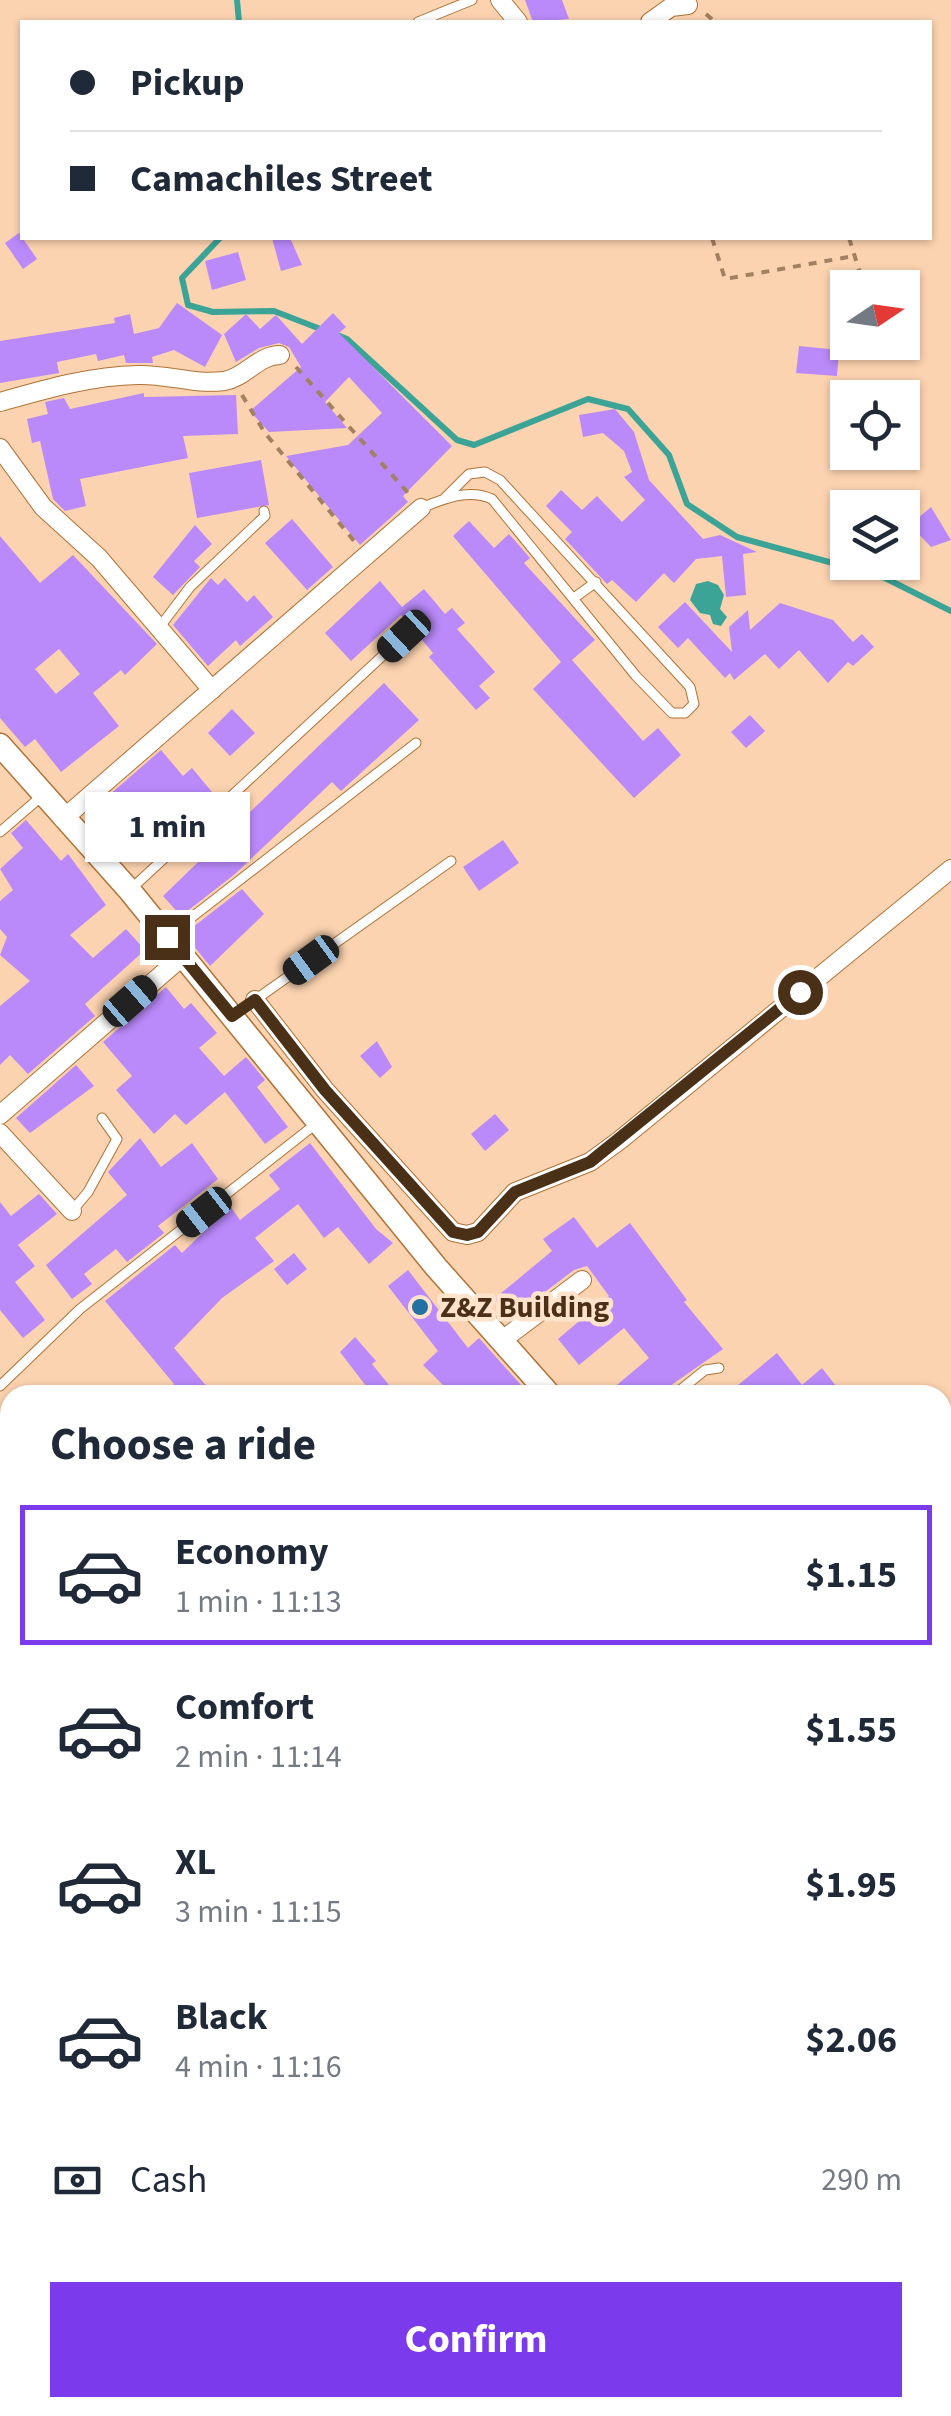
<!DOCTYPE html>
<meta charset="utf-8">
<style>
body{margin:0;font-family:"Source Sans 3",sans-serif;background:#f6f6f7;color:#1f2937;height:100vh;display:flex;flex-direction:column;font-size:38px;white-space:nowrap}
*{box-sizing:border-box;margin:0}
p{font-size:32px;color:#747a83}
.icon{flex:none;width:55px;height:55px;fill:none;stroke:currentColor;stroke-width:2;stroke-linecap:round;stroke-linejoin:round}
.map{position:relative;flex:1;overflow:hidden}
.drawer{position:absolute;left:0px;top:1385px;width:952px;height:1032px;display:flex;flex-direction:column;background:#fff;border-radius:30px 30px 0 0;box-shadow:0 2px 8px #0004}
.drawer>*{flex:none}
.banner{position:absolute;left:20px;top:20px;width:912px;height:220px;border-radius:0px;box-shadow:0 2px 8px #0004;display:grid;align-content:center;height:220px;padding:0 50px;background:#fff}
.needle{width:65px;rotate:77deg}
.tools{position:absolute;left:830px;top:270px;display:grid;gap:20px}
.tools a{display:grid;place-items:center;width:90px;height:90px;border-radius:0px;background:#fff;box-shadow:0 2px 8px #0004;font-size:50px}
.end{position:absolute;width:45px;height:45px;margin:-22px;border:12px solid #4a3017;background:#fff;box-shadow:0 0 0 5px #fff}
.from{border-radius:50%}
.bubble{position:absolute;height:70px;border-radius:0px;background:#fff;box-shadow:0 2px 8px #0004;font-size:32px;font-weight:700;line-height:70px;text-align:center}
.car{position:absolute;width:30px;height:60px;margin:-30px -15px;border-radius:12px;box-shadow:0 0 8px 2px #0007;background:linear-gradient(#222 24%,#8ab4d8 0 40%,#222 0 76%,#8ab4d8 0 86%,#222 0)}
.banner b{display:flex;align-items:center;gap:35px;height:95px;font-size:38px}
.banner b+b{border-top:2px solid #e0e1e3}
.banner i{width:25px;height:25px;background:#1f2937}
ul{padding:0;list-style:none}
li{display:flex;align-items:center;gap:30px;height:140px;margin:0 20px 15px;padding:0 30px;border:5px solid transparent;border-radius:0px}
li div{flex:1}
li b{display:block;font-size:38px}
li em{font-style:normal;font-weight:700}
li.on{border-color:#7c3aed}
li>.icon{width:90px;height:90px;stroke-width:1.5}
h2{padding:0 50px;font-size:45px;line-height:120px}
.pay{display:flex;align-items:center;gap:25px;height:110px;padding:0 50px;font-size:38px}
.pay p{margin-inline-start:auto}
.button{display:flex;gap:20px;margin-top:auto;padding:20px 50px}
.button a{flex:1;height:115px;border-radius:0px;background:#7c3aed;color:#fff;font-size:40px;font-weight:700;line-height:115px;text-align:center}
.map>svg:first-child{display:block}
.water{fill:#3ba496}
.lines{fill:none;stroke-linecap:round;stroke-linejoin:round}
.stream{stroke:#3ba496;stroke-width:6}
.river{stroke:#3ba496;stroke-width:35}
.building{fill:#ba8afa;fill-rule:evenodd}
.service-casing{stroke:#b07236;stroke-width:11}
.minor-casing{stroke:#b07236;stroke-width:20}
.tertiary-casing{stroke:#b07236;stroke-width:25}
.path{stroke:#a28062;stroke-width:4;stroke-dasharray:8 8;stroke-linecap:butt}
.service{stroke:#fff;stroke-width:9}
.minor{stroke:#fff;stroke-width:18}
.tertiary{stroke:#fff;stroke-width:22}
.route{stroke:#4a3017;stroke-width:12}
.poi-dot{fill:#2370a2;stroke:#ffe3cc;stroke-width:4}
.labels{text-anchor:middle;dominant-baseline:central;stroke-width:9;stroke-linejoin:round;paint-order:stroke}
.poi-label{font-size:30px;font-weight:bold;fill:#4a3017;stroke:#ffe3cc;text-anchor:start}
</style>
<div class="map">
<svg width="951" height="2416" viewBox="0 0 951 2416">
<rect width="100%" height="100%" fill="#fcd3b0"/>
<!-- water -->
<path class="water" d="M708,581L718,585L724,595L720,609L727,617L721,626L713,624L710,615L700,613L690,600L696,584Z"/>
<g class="lines">
<!-- stream -->
<g class="stream">
<path d="M237,0L239,22"/>
<path d="M220,238L182,278L188,305L213,312L274,311L323,330"/>
<path d="M335,334L347,339L457,440L474,445L588,399L628,409L669,455L687,504L737,537L881,576L951,611"/>
</g>
<!-- river -->
<g class="river">
<path d="M0,1763L10,1800"/>
<path d="M522,2408L530,2416"/>
</g>
</g>
<!-- building -->
<g class="building">
<path d="M525,0H562L569,19L533,22Z"/>
<path d="M19,233L37,259L23,269L5,243Z"/>
<path d="M272,238H290L302,265L281,271Z"/>
<path d="M238,252L246,280L212,290L205,261Z"/>
<path d="M177,303L222,335L205,367L174,350L152,357L153,363H126L124,355L98,361L96,354L57,362L59,373L0,383V341L115,323L114,318L130,314L134,334L159,328Z"/>
<path d="M333,313L346,327L339,333L452,446L403,496L408,502L360,545L286,456L348,445L382,413L349,377L325,402L347,428L269,432L250,411L301,367L289,347L279,343L259,348L236,362L224,334L246,314L260,329L276,315L302,344Z"/>
<path d="M799,346L839,350L837,376L796,373Z"/>
<path d="M144,393V397L236,395L238,434L183,436L188,458L80,479L86,506L65,511L53,499L40,441L32,443L27,419L48,414L45,402L64,398L70,409Z"/>
<path d="M615,409L634,432L649,480L703,539L720,535L757,552L743,554L746,595L726,597L722,556L696,559L674,583L664,573L636,602L612,580L607,584L565,539L572,532L546,506L561,490L582,510L597,496L622,522L645,500L624,477L632,472L624,451L603,433L583,437L579,415Z"/>
<path d="M261,460L269,505L197,518L189,473Z"/>
<path d="M931,507L951,540L931,547L910,525Z"/>
<path d="M292,519L333,567L307,590L265,543Z"/>
<path d="M469,521L494,548L509,534L517,543L530,558L524,563L595,640L572,660L643,741L658,728L681,755L634,798L533,689L561,662L453,536Z"/>
<path d="M195,525L212,544L194,561L200,567L173,595L153,577Z"/>
<path d="M0,536L40,583L73,555L157,644L125,675L121,670L93,693L119,726L61,772L35,739L25,747L0,718ZM59,649L80,674L56,694L35,669Z"/>
<path d="M211,578L218,585L225,578L247,602L254,595L273,617L240,646L236,640L208,666L173,625Z"/>
<path d="M380,581L402,607L424,589L445,614L452,608L465,623L457,629L495,672L479,686L490,698L476,710L429,657L433,653L401,615L351,661L325,633Z"/>
<path d="M685,602L732,652L729,627L748,610L750,630L780,603L833,620L853,642L862,634L874,647L853,666L848,662L828,683L799,650L779,669L765,654L734,680L730,673L725,678L688,638L678,648L658,627Z"/>
<path d="M384,683L419,720L341,791L332,782L235,874L181,916L163,896Z"/>
<path d="M232,709L255,733L230,756L208,733Z"/>
<path d="M750,715L765,731L746,748L731,732Z"/>
<path d="M161,750L183,776L192,768L212,792L131,862L107,831L101,836L85,816Z"/>
<path d="M26,820L61,861L68,854L106,905L70,935L93,958L126,929L145,950L85,1004L95,1016L28,1074L10,1055L0,1065V1006L30,981L0,955L7,937L0,929V901L13,890L0,869L23,848L11,833Z"/>
<path d="M503,840L519,863L479,891L463,867Z"/>
<path d="M242,889L264,914L210,966L184,934Z"/>
<path d="M166,987L184,1009L191,1003L217,1033L199,1048L224,1076L246,1057L265,1080L257,1087L288,1127L265,1144L225,1092L186,1125L175,1114L154,1134L116,1090L132,1076L103,1042Z"/>
<path d="M377,1041L392,1067L380,1078L360,1056Z"/>
<path d="M76,1065L94,1086L30,1133L16,1118Z"/>
<path d="M495,1114L509,1130L485,1151L471,1134Z"/>
<path d="M140,1138L161,1167L192,1143L218,1179L158,1226L164,1233L127,1262L116,1249L84,1274L92,1284L72,1299L46,1265L127,1195L108,1172Z"/>
<path d="M310,1143L376,1229L393,1243L369,1264L338,1227L324,1238L298,1204L255,1238L274,1261L222,1298L174,1348L214,1395H161L174,1384L105,1301L175,1245L182,1253L230,1206L240,1220L280,1189L269,1175Z"/>
<path d="M39,1194L57,1214L18,1245L35,1266L15,1282L45,1320L23,1338L0,1310V1202L11,1216Z"/>
<path d="M574,1217L597,1248L630,1223L687,1300L684,1302L723,1349L657,1395H605L649,1358L624,1328L579,1365L558,1339L609,1296L587,1266L574,1270L505,1322L502,1318L507,1314L494,1299L552,1251L543,1239Z"/>
<path d="M294,1253L307,1269L287,1285L274,1269Z"/>
<path d="M408,1270L468,1348L479,1338L530,1395H453L423,1365L438,1351L388,1286Z"/>
<path d="M355,1337L376,1361L372,1364L397,1395H373L340,1352Z"/>
<path d="M777,1353L802,1385L822,1368L843,1395H726Z"/>
</g>
<g class="lines">
<defs>
<g id="service">
<path d="M418,22L472,0"/>
<path d="M421,508C443,499 469,488 492,499L636,676L672,713H685L694,704L690,687L500,480L485,472L469,474L444,499"/>
<path d="M574,598L596,582"/>
<path d="M159,628L190,587L265,516L264,511"/>
<path d="M0,832L43,795"/>
<path d="M131,889L404,636"/>
<path d="M169,935L416,743"/>
<path d="M234,1015L451,861"/>
<path d="M72,1211L88,1192L117,1139L102,1118"/>
<path d="M0,1386L80,1309L317,1123"/>
<path d="M674,1395L705,1370L719,1368"/>
</g>
<g id="minor">
<path d="M500,0L518,22"/>
<path d="M650,22L671,7L688,5"/>
<path d="M0,402C46,389 90,376 138,375C168,374 194,385 224,381C245,378 258,355 280,355"/>
<path d="M0,448L43,507L99,558L212,690"/>
<path d="M63,819L421,508"/>
<path d="M255,1000L325,1090L453,1232L467,1235L478,1232L515,1192L590,1162L620,1140L951,869"/>
<path d="M0,1115L183,956"/>
<path d="M0,1133L72,1211"/>
<path d="M501,1341L582,1280"/>
<path d="M942,1548L951,1545"/>
<path d="M942,1618L951,1628"/>
<path d="M942,1723L951,1717"/>
<path d="M0,1871L10,1884"/>
<path d="M0,1904L10,1896"/>
<path d="M0,2038L10,2029"/>
<path d="M0,2189L10,2181"/>
<path d="M0,2338L10,2330"/>
<path d="M0,2404L10,2396"/>
<path d="M130,2408L137,2416"/>
<path d="M470,2408L480,2416"/>
<path d="M107,2416L117,2408"/>
<path d="M369,2416L378,2408"/>
</g>
<g id="tertiary">
<path d="M0,745L130,891L436,1267L550,1395"/>
<path d="M942,1840L951,1849"/>
</g>
</defs>
<!-- service casing -->
<use href="#service" class="service-casing"/>
<!-- minor casing -->
<use href="#minor" class="minor-casing"/>
<!-- tertiary casing -->
<use href="#tertiary" class="tertiary-casing"/>
<!-- path -->
<g class="path">
<path d="M706,14L715,22"/>
<path d="M712,238L725,279L854,256"/>
<path d="M849,238L860,273L857,288"/>
<path d="M296,367L409,494"/>
<path d="M242,395L265,433L355,542"/>
<path d="M942,1950L951,1958"/>
<path d="M942,2068L951,2079"/>
<path d="M951,2270L946,2274L951,2277"/>
<path d="M920,2408L929,2416"/>
</g>
<!-- service -->
<use href="#service" class="service"/>
<!-- minor -->
<use href="#minor" class="minor"/>
<!-- tertiary -->
<use href="#tertiary" class="tertiary"/>
</g>
<g class="lines">
<!-- route -->
<path class="route" d="M167,937L232,1016L255,1000L325,1090L453,1232L467,1235L478,1232L515,1192L590,1162L800,992"/>
</g>
<!-- markers -->
<circle class="poi-dot" cx="420" cy="1307" r="10"/>
<g class="labels">
<!-- poi labels -->
<g class="poi-label">
<text x="440" y="1307">Z&amp;Z Building</text>
</g>
</g>
</svg>
<div class="tools">
<a><svg class="needle" viewBox="-14 -14 28 28"><path d="M0-13l5 13h-10z" fill="#e53935"/><path d="M0 13l5-13h-10z" fill="#747a83"/></svg></a>
<a><svg class="icon" aria-label="locate" viewBox="0 0 24 24"><circle cx="12" cy="12" r="6"/><path d="M12 2v4M12 18v4M2 12h4M18 12h4"/></svg></a>
<a><svg class="icon" aria-label="layers" viewBox="0 0 24 24"><path d="M12 4l9 5-9 5-9-5zM3 14l9 5 9-5"/></svg></a>
</div>
<i class="end from" style="left:800px;top:992px"></i>
<i class="end" style="left:167px;top:937px"></i>
<div class="bubble" style="left:85px;top:792px;width:165px">1 min</div>
<i class="car" style="left:404px;top:636px;rotate:227deg"></i>
<i class="car" style="left:311px;top:960px;rotate:234deg"></i>
<i class="car" style="left:130px;top:1001px;rotate:49deg"></i>
<i class="car" style="left:204px;top:1212px;rotate:232deg"></i>
<div class="banner">
<b><i class="from"></i>Pickup</b>
<b><i></i>Camachiles Street</b>
</div>
<section class="drawer">
<h2>Choose a ride</h2>
<ul>
<li class="on"><svg class="icon" aria-label="car" viewBox="0 0 24 24"><path d="M5 17H2v-5l4-1 3-4h7l3 4 3 1v5h-3M9 17h6M6 11h13"/><circle cx="7" cy="17" r="2"/><circle cx="17" cy="17" r="2"/></svg><div><b>Economy</b><p>1 min · 11:13</p></div><em>$1.15</em></li>
<li><svg class="icon" aria-label="car" viewBox="0 0 24 24"><path d="M5 17H2v-5l4-1 3-4h7l3 4 3 1v5h-3M9 17h6M6 11h13"/><circle cx="7" cy="17" r="2"/><circle cx="17" cy="17" r="2"/></svg><div><b>Comfort</b><p>2 min · 11:14</p></div><em>$1.55</em></li>
<li><svg class="icon" aria-label="car" viewBox="0 0 24 24"><path d="M5 17H2v-5l4-1 3-4h7l3 4 3 1v5h-3M9 17h6M6 11h13"/><circle cx="7" cy="17" r="2"/><circle cx="17" cy="17" r="2"/></svg><div><b>XL</b><p>3 min · 11:15</p></div><em>$1.95</em></li>
<li><svg class="icon" aria-label="car" viewBox="0 0 24 24"><path d="M5 17H2v-5l4-1 3-4h7l3 4 3 1v5h-3M9 17h6M6 11h13"/><circle cx="7" cy="17" r="2"/><circle cx="17" cy="17" r="2"/></svg><div><b>Black</b><p>4 min · 11:16</p></div><em>$2.06</em></li>
</ul>
<div class="pay"><svg class="icon" aria-label="cash" viewBox="0 0 24 24"><path d="M3 7h18v10H3z"/><circle cx="12" cy="12" r="2"/></svg>Cash<p>290 m</p></div>
<div class="button"><a>Confirm</a></div>
</section>
</div>
